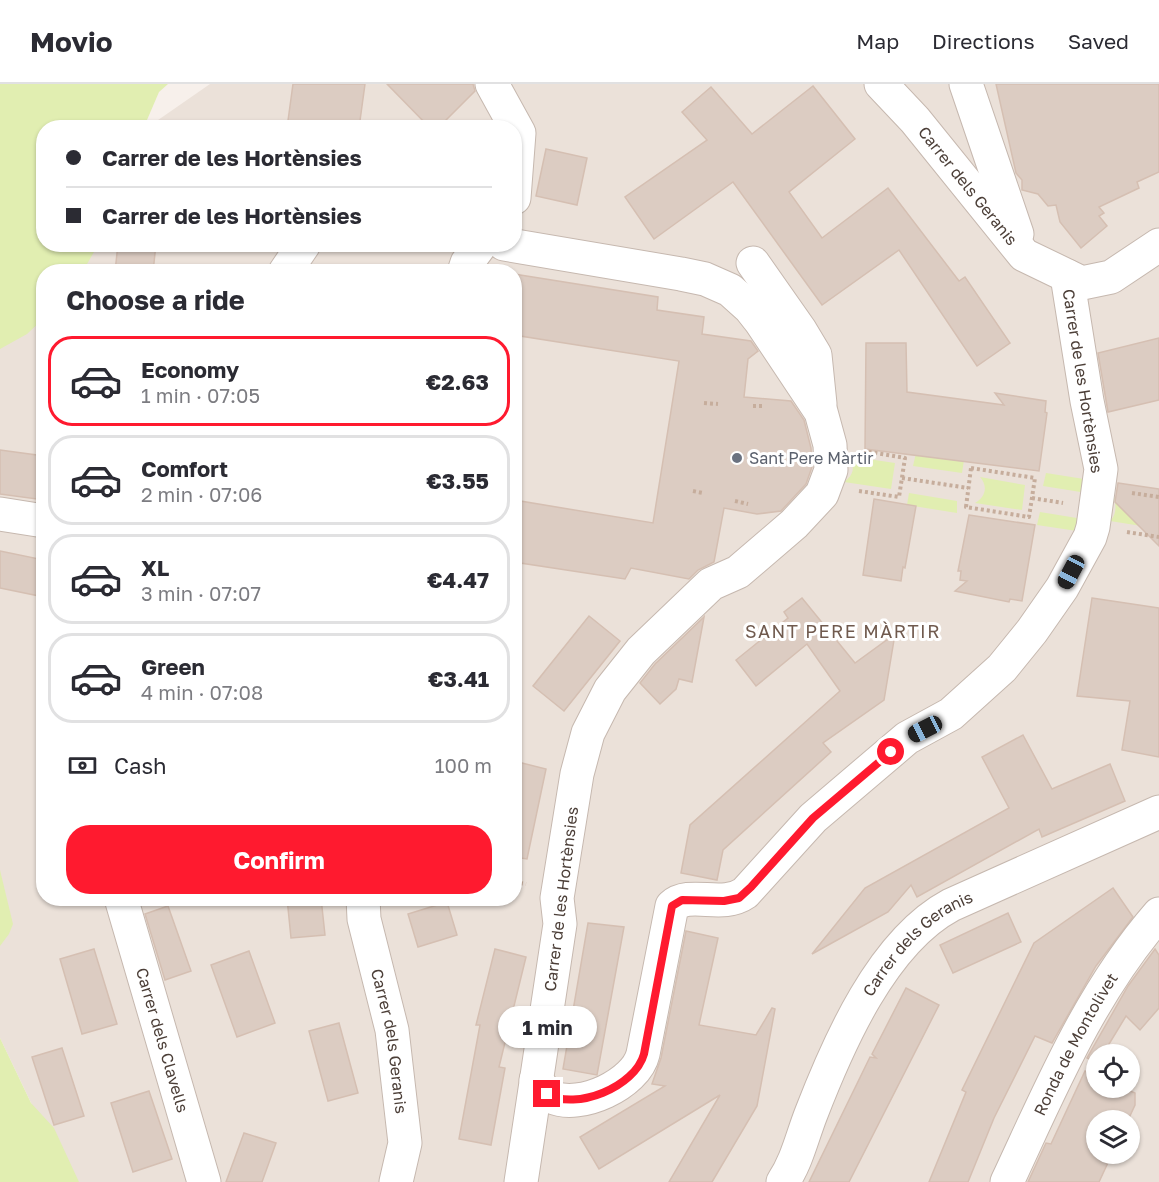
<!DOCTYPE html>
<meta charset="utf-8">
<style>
body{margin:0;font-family:"Golos Text",sans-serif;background:#f2f2f3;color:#2b2b33;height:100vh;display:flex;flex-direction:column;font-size:22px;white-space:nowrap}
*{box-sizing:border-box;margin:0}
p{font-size:20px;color:#7c7c81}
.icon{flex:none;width:33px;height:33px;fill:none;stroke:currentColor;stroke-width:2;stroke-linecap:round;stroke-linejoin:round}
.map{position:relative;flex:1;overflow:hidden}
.drawer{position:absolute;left:36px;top:180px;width:486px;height:642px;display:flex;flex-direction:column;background:#fff;border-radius:24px;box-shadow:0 2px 4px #0004}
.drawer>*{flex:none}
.hud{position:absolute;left:36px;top:36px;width:486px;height:132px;border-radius:24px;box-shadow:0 2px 4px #0004;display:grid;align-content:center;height:132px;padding:0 30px;background:#fff}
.controls{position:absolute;left:1086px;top:960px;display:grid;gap:12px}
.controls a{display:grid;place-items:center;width:54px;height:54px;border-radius:50%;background:#fff;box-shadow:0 2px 4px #0004;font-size:30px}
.end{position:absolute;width:27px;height:27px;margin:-14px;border:8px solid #ff1a2f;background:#fff;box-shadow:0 0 0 3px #fff}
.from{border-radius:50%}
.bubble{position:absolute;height:42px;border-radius:21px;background:#fff;box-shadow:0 2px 4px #0004;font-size:20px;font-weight:700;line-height:42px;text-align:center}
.car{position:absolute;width:18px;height:36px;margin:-18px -9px;border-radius:8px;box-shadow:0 0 4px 2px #0007;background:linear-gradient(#222 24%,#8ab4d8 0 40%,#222 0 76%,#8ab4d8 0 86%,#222 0)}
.hud b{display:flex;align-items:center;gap:21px;height:57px;font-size:22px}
.hud b+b{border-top:2px solid #e1e1e2}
.hud i{width:15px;height:15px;background:#2b2b33}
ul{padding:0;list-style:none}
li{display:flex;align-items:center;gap:18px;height:90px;margin:0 12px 9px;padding:0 18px;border:3px solid #e1e1e2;border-radius:24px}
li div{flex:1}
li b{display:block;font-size:22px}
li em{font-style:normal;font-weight:700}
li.active{border-color:#ff1a2f}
li>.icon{width:54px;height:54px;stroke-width:1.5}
h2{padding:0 30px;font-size:27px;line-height:72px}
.pay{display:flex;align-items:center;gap:15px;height:66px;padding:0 30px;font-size:22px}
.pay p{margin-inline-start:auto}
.action{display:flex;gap:12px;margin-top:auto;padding:12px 30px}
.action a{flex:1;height:69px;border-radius:24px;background:#ff1a2f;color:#fff;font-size:24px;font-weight:700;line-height:69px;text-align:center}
header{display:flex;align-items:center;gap:36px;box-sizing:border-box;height:84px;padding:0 30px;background:#fff;border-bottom:2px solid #e1e1e2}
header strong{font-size:28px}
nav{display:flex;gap:33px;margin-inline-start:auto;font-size:21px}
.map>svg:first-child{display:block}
.residential{fill:#ebe1d9;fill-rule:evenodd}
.green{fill:#e1eeb1}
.building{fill:#dcccc2;stroke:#d5bfb2;stroke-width:1.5}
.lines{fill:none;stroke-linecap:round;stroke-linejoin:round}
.minor-casing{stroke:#c6b8af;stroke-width:35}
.path{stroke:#c6ad9c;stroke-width:4;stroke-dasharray:3 3;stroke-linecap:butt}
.minor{stroke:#fff;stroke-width:33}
.route{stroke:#ff1a2f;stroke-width:8}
.worship-dot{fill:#6b7280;stroke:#fff;stroke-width:2}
.labels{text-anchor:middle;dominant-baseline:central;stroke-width:6;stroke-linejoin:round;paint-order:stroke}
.street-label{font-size:16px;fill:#4c3f38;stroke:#fff}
.worship-label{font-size:16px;fill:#5b616d;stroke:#fff;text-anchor:start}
.neighbourhood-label{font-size:18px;letter-spacing:1.5px;fill:#705a4e;stroke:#fff}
</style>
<header>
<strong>Movio</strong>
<nav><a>Map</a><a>Directions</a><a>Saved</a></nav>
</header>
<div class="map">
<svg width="1159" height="1098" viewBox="0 0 1159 1098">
<rect width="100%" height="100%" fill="#f7f0eb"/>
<!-- residential -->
<path class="residential" d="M210,0H1159V1098H69L0,954V147L44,160H514V44L148,43ZM44,188H514V814H44ZM1096,970H1130V1004H1096ZM1096,1036H1130V1070H1096Z"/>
<!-- green -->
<g class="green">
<path d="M0,0H168L159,8L144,43L44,44V160L98,161L83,187L44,188L43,235L27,250L0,265Z"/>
<path d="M916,369L964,376L962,389L913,382Z"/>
<path d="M848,372L895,379L891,405L844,398C854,391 856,382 848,372Z"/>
<path d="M1046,389L1084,395L1087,409L1043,402Z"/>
<path d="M980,393L1025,401L1022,426L975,419C986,413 988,402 980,393Z"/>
<path d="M909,409L957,417V429L907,421Z"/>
<path d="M1114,414L1157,421L1154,444L1110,437C1117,430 1116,422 1114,414Z"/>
<path d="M1040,428L1083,435L1077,447L1037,441Z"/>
<path d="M0,786L13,840L9,850L0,862Z"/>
<path d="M0,954L31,1019L54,1044L79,1098H0Z"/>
</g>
<!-- building -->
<g class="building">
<path d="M293,0H365L359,44H287Z"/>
<path d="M387,0H473L475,7L438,44H430Z"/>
<path d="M996,0H1159V88L1137,98L1139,104L1099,123L1104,129L1099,132L1107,142L1081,164L1060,138L1056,121L1048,122L1038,110L1022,106V96L1016,89Z"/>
<path d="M813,2L855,55L789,108L822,154L888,104L959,197L965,193L1010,259L977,282L899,166L822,221L733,98L654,155L625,113L707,56L682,28L711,3L752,50Z"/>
<path d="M546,65L587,74L577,121L536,112Z"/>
<path d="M118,160H156L153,188H115Z"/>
<path d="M514,190L658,213L657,226L704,233L702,250L751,257L758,267L748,275L744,313L791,317L804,336L811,364L812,383L806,400L781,427L757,430L724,424L714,478L698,486L689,495L631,484L625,495L514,478V416L653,439L679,277L514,251Z"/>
<path d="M1159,254V316L1108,328L1098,269Z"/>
<path d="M866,259H906L907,308L1004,321L995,309L1046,317L1045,328L1047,329L1039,387L865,365Z"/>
<path d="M0,366L44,372V416L0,410Z"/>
<path d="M1118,399L1159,405V462L1115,418Z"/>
<path d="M874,415L916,422L905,484L903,483L901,497L863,491Z"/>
<path d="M969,431L1035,441L1022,517L1010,515L1009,518L955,507L967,497L960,496L961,487H958Z"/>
<path d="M0,467L44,476V513L0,504Z"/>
<path d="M802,514L855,579L895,550L884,616L823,659L831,668L723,766L717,796L681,789L690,741L840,607L807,560L756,602L736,576L788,534L784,528Z"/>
<path d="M1092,514L1159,524V673L1122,666L1130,617L1077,612Z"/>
<path d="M589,532L620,557L564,627L533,602Z"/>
<path d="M704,533L692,598L679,595L676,605L660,620L640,599L655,580Z"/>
<path d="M1023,651L1052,705L1110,680L1125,717L1042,753L1039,745L917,813L911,801L888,828L812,870L865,804L1009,724L982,673Z"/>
<path d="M514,677L546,685L527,775L514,773Z"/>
<path d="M1113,804L1133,833L1096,882L1052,959L1035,952L994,1034L968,1098H929L966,1008L962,1006L1034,859Z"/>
<path d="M287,814H321L325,851L291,854Z"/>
<path d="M447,818L457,851L418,863L408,830Z"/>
<path d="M168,822L191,887L165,896L145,830Z"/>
<path d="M1008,829L1021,858L953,889L940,861Z"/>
<path d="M588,839L624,843L597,991L563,985Z"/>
<path d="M686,847L718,854L699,941L756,951L772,924L775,925L757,1022L712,1098H669L720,1011L599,1085L580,1053L665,1002L652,1000L661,974Z"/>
<path d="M94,865L117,940L82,950L60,875Z"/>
<path d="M495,865L526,873L499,983L505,984L491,1061L459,1055L480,941H476Z"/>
<path d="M1155,865L1159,871V924L1140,946L1126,932L1103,970H1096V978L1087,974L1128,902Z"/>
<path d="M249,867L275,939L237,953L211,881Z"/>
<path d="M906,904L939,921L849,1098H809L870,973L876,974L872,970Z"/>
<path d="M339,939L358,1009L328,1017L309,947Z"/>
<path d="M62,964L84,1032L54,1041L32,973Z"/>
<path d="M1085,987L1096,992V1004H1123L1135,1009V1021L1128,1036H1096V1070H1112L1099,1098H1028L1046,1059L1051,1060Z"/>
<path d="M149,1007L172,1075L133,1088L111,1019Z"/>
<path d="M244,1049L276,1059L262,1098H226Z"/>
</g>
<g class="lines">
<defs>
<g id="minor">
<path d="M492,0L519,49L514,114"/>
<path id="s1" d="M881,0L915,36L1024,171L1082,199L1111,193L1159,161"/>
<path d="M966,0L1017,150"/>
<path d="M504,160L681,190L705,195L730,206L750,224L761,238L821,328L830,361L831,386L822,410L794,440L738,488L711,500L641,567L610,606L588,649L577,690L557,814L560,840L521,1098"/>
<path d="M753,179L800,246L815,271L820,320"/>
<path d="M285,188L304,160"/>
<path d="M464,188L467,179L481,160"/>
<path d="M0,430L44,437"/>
<path id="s2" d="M121,814L204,1098"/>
<path id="s3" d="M363,814L364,835L392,946L405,1059L396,1098"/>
<path d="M536,996C541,1002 545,1009 552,1013C580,1026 636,1000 643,970L672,822C690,806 722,825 745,809L813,734L907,654L951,630L1002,584L1032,547L1062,504L1090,453L1093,443L1101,385L1087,317L1067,192"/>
<path id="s4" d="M783,1098C797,1077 802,1053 811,1030C838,960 882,858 951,821L1159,728"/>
<path id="s5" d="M1007,1098C1051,1004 1090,909 1159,830"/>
</g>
</defs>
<!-- minor casing -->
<use href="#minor" class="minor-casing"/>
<!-- path -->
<g class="path">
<path d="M704,319L718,320"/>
<path d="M753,322H763"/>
<path d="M971,384L1035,394L1029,433L966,423Z"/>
<path d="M902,394L968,404"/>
<path d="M693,407L703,409"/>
<path d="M859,407L899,413L905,374L864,367"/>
<path d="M1132,409L1159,413"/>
<path d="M1032,414L1063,419"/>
<path d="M735,417L748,420"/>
<path d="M1127,448L1159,453"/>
<path d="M514,798L526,800"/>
</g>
<!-- minor -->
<use href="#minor" class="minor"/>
</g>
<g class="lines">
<!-- route -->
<path class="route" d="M547,1010C576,1027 635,1003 644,970L672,822L682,816L724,817L739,814L751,803L813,734L891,668"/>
</g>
<!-- markers -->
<circle class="worship-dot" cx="737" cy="374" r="6"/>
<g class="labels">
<!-- street labels -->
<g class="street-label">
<text stroke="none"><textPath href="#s1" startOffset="134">Carrer dels Geranis</textPath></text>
<text transform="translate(1083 297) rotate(81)">Carrer de les Hortènsies</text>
<text transform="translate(561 815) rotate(-83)">Carrer de les Hortènsies</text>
<text stroke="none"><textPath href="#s4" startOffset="279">Carrer dels Geranis</textPath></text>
<text stroke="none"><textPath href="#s2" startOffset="148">Carrer dels Clavells</textPath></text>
<text stroke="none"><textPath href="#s3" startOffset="146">Carrer dels Geranis</textPath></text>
<text stroke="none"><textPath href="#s5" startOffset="154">Ronda de Montolivet</textPath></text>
</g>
<!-- worship labels -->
<g class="worship-label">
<text x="749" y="374">Sant Pere Màrtir</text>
</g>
<!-- neighbourhood labels -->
<g class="neighbourhood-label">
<text x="843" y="547">SANT PERE MÀRTIR</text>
</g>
</g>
</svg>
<div class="controls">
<a><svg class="icon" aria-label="locate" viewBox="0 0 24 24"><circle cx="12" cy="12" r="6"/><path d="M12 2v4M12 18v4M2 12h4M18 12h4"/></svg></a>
<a><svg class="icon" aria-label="layers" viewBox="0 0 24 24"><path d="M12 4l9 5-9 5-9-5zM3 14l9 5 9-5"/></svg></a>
</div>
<i class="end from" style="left:891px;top:668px"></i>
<i class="end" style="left:547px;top:1010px"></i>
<div class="bubble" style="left:498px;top:922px;width:99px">1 min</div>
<i class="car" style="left:1071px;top:488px;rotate:208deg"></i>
<i class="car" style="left:925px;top:645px;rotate:243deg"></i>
<div class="hud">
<b><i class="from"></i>Carrer de les Hortènsies</b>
<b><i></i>Carrer de les Hortènsies</b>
</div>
<section class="drawer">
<h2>Choose a ride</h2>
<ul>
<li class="active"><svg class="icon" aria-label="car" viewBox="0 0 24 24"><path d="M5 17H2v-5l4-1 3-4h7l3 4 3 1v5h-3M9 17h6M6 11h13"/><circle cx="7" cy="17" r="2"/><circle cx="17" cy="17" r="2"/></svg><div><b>Economy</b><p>1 min · 07:05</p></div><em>€2.63</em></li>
<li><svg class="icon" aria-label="car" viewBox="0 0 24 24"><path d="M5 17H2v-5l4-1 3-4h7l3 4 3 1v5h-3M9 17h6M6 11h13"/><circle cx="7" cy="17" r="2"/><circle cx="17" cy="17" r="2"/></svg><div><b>Comfort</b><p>2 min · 07:06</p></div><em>€3.55</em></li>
<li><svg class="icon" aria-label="car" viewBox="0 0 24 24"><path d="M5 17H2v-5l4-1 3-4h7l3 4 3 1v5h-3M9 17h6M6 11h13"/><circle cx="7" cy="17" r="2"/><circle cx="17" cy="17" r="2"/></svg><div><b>XL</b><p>3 min · 07:07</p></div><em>€4.47</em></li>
<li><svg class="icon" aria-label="car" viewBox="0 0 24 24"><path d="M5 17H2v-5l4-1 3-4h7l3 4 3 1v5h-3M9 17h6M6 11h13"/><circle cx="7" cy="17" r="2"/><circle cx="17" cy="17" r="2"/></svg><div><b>Green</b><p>4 min · 07:08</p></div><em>€3.41</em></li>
</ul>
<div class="pay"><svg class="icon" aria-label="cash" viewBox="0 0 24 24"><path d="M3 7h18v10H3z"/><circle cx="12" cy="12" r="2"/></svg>Cash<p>100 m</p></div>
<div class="action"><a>Confirm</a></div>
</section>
</div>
